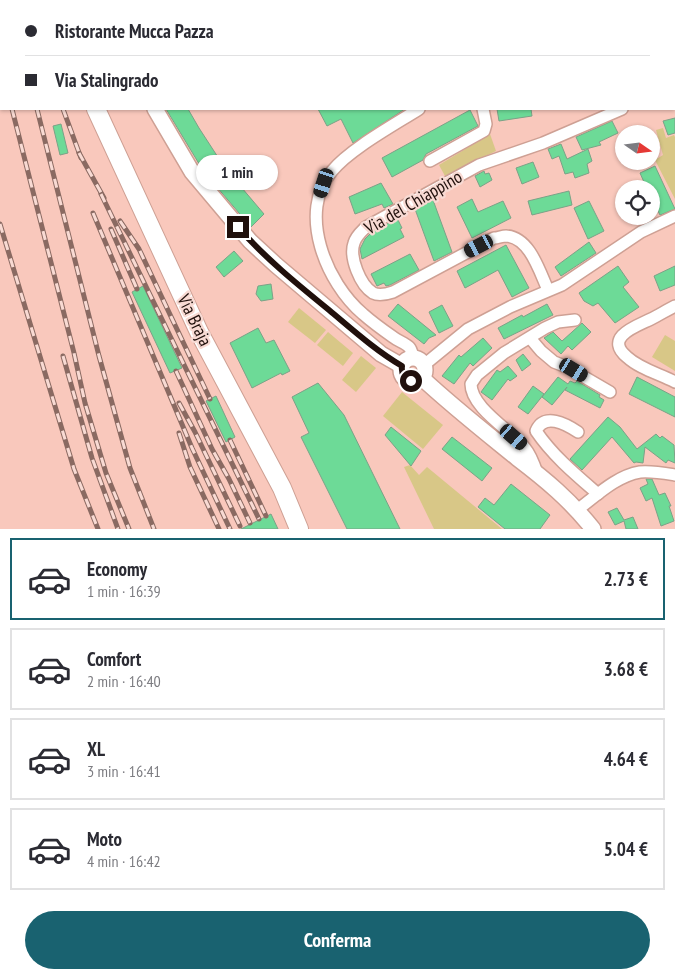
<!DOCTYPE html>
<html lang="it">
<meta charset="utf-8">
<style>
body{margin:0;font-family:"PT Sans Narrow",sans-serif;background:#f2f2f3;color:#2b2b33;height:100vh;display:flex;flex-direction:column;font-size:19px;white-space:nowrap}
*{box-sizing:border-box;margin:0}
p{font-size:16px;color:#7c7c81}
.icon{flex:none;width:28px;height:28px;fill:none;stroke:currentColor;stroke-width:2;stroke-linecap:round;stroke-linejoin:round}
.map{position:relative;height:529px;overflow:hidden}
.details{display:flex;flex-direction:column;background:#fff;flex:1}
.details>*{flex:none}
.hud{position:absolute;left:0px;top:0px;width:675px;height:110px;box-shadow:0 1px 4px #0004;display:grid;align-content:center;height:110px;padding:0 25px;background:#fff}
.needle{width:32px;rotate:104deg}
.buttons{position:absolute;left:615px;top:125px;display:grid;gap:10px}
.buttons a{display:grid;place-items:center;width:45px;height:45px;border-radius:50%;background:#fff;box-shadow:0 1px 4px #0004;font-size:25px}
.end{position:absolute;width:22px;height:22px;margin:-11px;border:6px solid #20100c;background:#fff;box-shadow:0 0 0 2px #fff}
.from{border-radius:50%}
.bubble{position:absolute;height:35px;border-radius:18px;background:#fff;box-shadow:0 1px 4px #0004;font-size:16px;font-weight:800;line-height:35px;text-align:center}
.car{position:absolute;width:15px;height:30px;margin:-15px -8px;border-radius:6px;box-shadow:0 0 4px 1px #0007;background:linear-gradient(#222 24%,#8ab4d8 0 40%,#222 0 76%,#8ab4d8 0 86%,#222 0)}
.hud b{display:flex;align-items:center;gap:18px;height:48px;font-size:19px}
.hud b+b{border-top:1px solid #e1e1e2}
.hud i{width:12px;height:12px;background:#2b2b33}
ul{padding:9px 0 0;list-style:none}
li{display:flex;align-items:center;gap:15px;height:82px;margin:0 10px 8px;padding:0 15px;border:2px solid #e1e1e2;border-radius:0px}
li div{flex:1}
li b{display:block;font-size:19px}
li em{font-style:normal;font-weight:800}
li.selected{border-color:#196270}
li>.icon{width:45px;height:45px;stroke-width:1.5}
.cta{display:flex;gap:10px;margin-top:auto;padding:10px 25px}
.cta a{flex:1;height:58px;border-radius:30px;background:#196270;color:#fff;font-size:20px;font-weight:800;line-height:58px;text-align:center}
.map>svg:first-child{display:block}
.green{fill:#d8c787}
.building{fill:#6dda97;stroke:#7ba287}
.lines{fill:none;stroke-linecap:round;stroke-linejoin:round}
.secondary-tunnel{stroke:#d8aca2;stroke-width:15;stroke-dasharray:15 8;stroke-linecap:butt}
.street-casing{stroke:#cea094;stroke-width:14}
.secondary-casing{stroke:#cea094;stroke-width:18}
.primary-casing{stroke:#cea094;stroke-width:20}
.street{stroke:#fff;stroke-width:11}
.secondary{stroke:#fff;stroke-width:15}
.primary{stroke:#fff;stroke-width:18}
.rail-casing{stroke:#8a6a62;stroke-width:5}
.rail{stroke:#f8dad3;stroke-width:3;stroke-dasharray:9;stroke-linecap:butt}
.route{stroke:#20100c;stroke-width:6}
.labels{text-anchor:middle;dominant-baseline:central;stroke-width:4.5;stroke-linejoin:round;paint-order:stroke}
.street-label{font-size:18px;fill:#20100c;stroke:#f8dad3}
</style>
<div class="map">
<svg width="675" height="529" viewBox="0 0 675 529">
<rect width="100%" height="100%" fill="#f9c8bc"/>
<!-- green -->
<g class="green">
<path d="M663,128L666,138L674,135L675,137V199L655,160L663,155L656,130Z"/>
<path d="M490,134L496,151L445,176L439,165Z"/>
<path d="M299,308L326,330L315,343L288,322Z"/>
<path d="M328,332L353,353L343,366L317,345Z"/>
<path d="M665,335L675,341V371L652,357Z"/>
<path d="M361,356L376,368L356,392L342,380Z"/>
<path d="M402,392L443,425L423,449L383,416Z"/>
<path d="M410,465L419,475L427,467L502,529H434L404,467Z"/>
</g>
<!-- building -->
<g class="building">
<path d="M166,109H188L199,128L225,168L264,214L251,227L204,172Z"/>
<path d="M318,109H405L353,143L341,119L327,126Z"/>
<path d="M497,109H531L532,116L499,121Z"/>
<path d="M470,110L478,126L426,154L423,160L392,177L382,158Z"/>
<path d="M675,118V133L668,135L663,121Z"/>
<path d="M612,121L618,133L599,142L601,145L582,150L576,137Z"/>
<path d="M61,124L68,153L60,155L53,126Z"/>
<path d="M561,144L567,159L588,149L592,161L587,164L589,173L575,178L573,172L565,174L559,156L552,159L548,149Z"/>
<path d="M533,162L539,177L522,184L516,168Z"/>
<path d="M655,166L675,209L660,215L651,197V189H647L640,173Z"/>
<path d="M484,171L485,174L489,173L492,180L480,187L475,176Z"/>
<path d="M381,183L393,204L384,208L382,204L355,214L349,197Z"/>
<path d="M569,191L572,205L532,215L528,201Z"/>
<path d="M472,199L478,212L503,201L511,218L472,238L457,207Z"/>
<path d="M433,200L452,252L434,261L415,209Z"/>
<path d="M589,201L604,231L588,239L574,208Z"/>
<path d="M397,218L402,228L400,229L404,237L362,259L360,249L365,239L371,233Z"/>
<path d="M589,242L596,253L561,276L555,267Z"/>
<path d="M506,245L529,288L512,297L498,270L465,288L457,271Z"/>
<path d="M234,251L243,261L224,277L216,267Z"/>
<path d="M410,254L419,270L390,285L386,286L384,283L377,286L371,274Z"/>
<path d="M618,266L629,282L623,287L639,307L615,323L598,303L593,306L584,301L579,293Z"/>
<path d="M675,266V285L660,291L654,276Z"/>
<path d="M271,284L273,299L261,301L256,294L258,286Z"/>
<path d="M143,286L182,368L170,373L132,292Z"/>
<path d="M398,304L436,335L429,338L424,344L388,316Z"/>
<path d="M547,304L553,315L504,339L498,328L522,315L523,317Z"/>
<path d="M442,305L453,326L439,333L429,312Z"/>
<path d="M582,323L591,332L572,350L568,346L561,354L544,338L553,332L562,341Z"/>
<path d="M258,328L266,343L274,340L290,371L282,375L281,373L252,388L230,343Z"/>
<path d="M483,338L492,348L473,366L470,363L454,384L442,376L459,355L461,357Z"/>
<path d="M523,354L531,364L522,371L516,360Z"/>
<path d="M508,366L517,376L510,381L508,379L492,400L481,392L497,370L500,372Z"/>
<path d="M558,377L568,384L570,381L575,383L577,381L600,395L599,397L604,400L600,408L565,390L567,387L552,405L542,397Z"/>
<path d="M637,377L675,397V417L629,394Z"/>
<path d="M318,383L344,415L400,529H347L301,437L309,433L292,397Z"/>
<path d="M533,386L544,394L528,414L518,407Z"/>
<path d="M216,396L235,437L226,442L206,401Z"/>
<path d="M608,417L620,427L637,449L656,434L660,438L662,436L674,445L675,463L668,460L666,463L645,447L643,463L636,462L634,463L612,437L582,470L570,459Z"/>
<path d="M391,427L421,451L411,466L385,435Z"/>
<path d="M452,437L492,468L482,481L442,449Z"/>
<path d="M646,479H652L659,495L665,493L671,506H669L674,521L661,526L652,498L646,501L640,488L648,484Z"/>
<path d="M511,484L550,515L540,529H505L478,507L485,498L494,505Z"/>
<path d="M617,508L624,520L633,517L638,529H626L624,521L615,525L608,512Z"/>
<path d="M271,514L278,529H241Z"/>
</g>
<g class="lines">
<!-- secondary-tunnel -->
<g class="secondary-tunnel">
<path d="M11,1L12,0"/>
<path d="M0,11L1,10"/>
</g>
<defs>
<g id="street">
<path d="M522,1L523,0"/>
<path d="M674,88H675"/>
<path d="M430,161L484,131L486,124L483,109"/>
<path d="M548,290C540,273 530,237 506,236C502,236 498,238 494,238L393,292C387,294 379,296 373,293C360,285 349,257 354,243C356,236 361,232 366,227L479,165L543,143L622,109"/>
<path d="M675,306C667,310 659,315 651,319C637,326 603,337 627,357C640,369 660,374 675,382"/>
<path d="M530,338L541,351L554,362L567,367L610,392"/>
<path d="M413,358C412,354 412,350 409,347C405,343 398,341 393,337C383,330 372,322 363,314C326,283 297,212 332,171C350,149 394,125 419,109"/>
<path d="M424,365L468,329L510,307L562,285L641,232L675,216"/>
<path d="M578,432C566,424 544,412 536,431C553,456 576,475 598,494"/>
<path d="M537,473C534,464 531,455 525,448C512,431 471,408 471,384L477,375L504,353L545,328L558,322L575,320"/>
<path d="M577,510C596,496 616,476 640,472C652,471 663,473 675,475"/>
</g>
<g id="secondary">
<path d="M111,0L112,1"/>
<path d="M122,1V0"/>
<path d="M155,109L192,172L250,241L276,265L381,354L402,366"/>
<circle cx="413" cy="370" r="12"/>
<path d="M422,378C452,406 485,432 517,458C546,480 570,500 593,529"/>
</g>
<g id="primary">
<path d="M69,1L70,0"/>
<path d="M96,109L199,332L282,488L299,529"/>
</g>
</defs>
<!-- street casing -->
<use href="#street" class="street-casing"/>
<!-- secondary casing -->
<use href="#secondary" class="secondary-casing"/>
<!-- primary casing -->
<use href="#primary" class="primary-casing"/>
<!-- street -->
<use href="#street" class="street"/>
<!-- secondary -->
<use href="#secondary" class="secondary"/>
<!-- primary -->
<use href="#primary" class="primary"/>
<defs>
<g id="rail">
<path d="M8,0V1"/>
<path d="M28,0L29,1"/>
<path d="M0,29L1,34"/>
<path d="M0,59L1,64"/>
<path d="M12,109L74,353L85,403L106,473L129,529"/>
<path d="M37,109L99,356L130,468L154,529"/>
<path d="M63,109L81,158"/>
<path d="M79,153L104,198"/>
<path d="M101,194L259,519"/>
<path d="M93,213L192,448L230,529"/>
<path d="M120,221L139,249L210,399"/>
<path d="M0,224L74,469L98,529"/>
<path d="M111,229L137,289"/>
<path d="M63,356L92,458L118,529"/>
<path d="M176,371L212,449L229,479L250,523"/>
<path d="M179,403L195,432L240,526"/>
<path d="M179,433L190,467L219,529"/>
<path d="M230,440L266,516"/>
</g>
</defs>
<!-- rail casing -->
<use href="#rail" class="rail-casing"/>
<!-- rail -->
<use href="#rail" class="rail"/>
</g>
<g class="lines">
<!-- route -->
<path class="route" d="M238,227C265,258 297,284 329,310C353,330 375,350 402,366C401,373 404,378 411,381"/>
</g>
<g class="labels">
<!-- street labels -->
<g class="street-label">
<text transform="translate(413 202) rotate(-30)">Via del Chiappino</text>
<text transform="translate(195 320) rotate(64)">Via Braja</text>
</g>
</g>
</svg>
<div class="buttons">
<a><svg class="needle" viewBox="-14 -14 28 28"><path d="M0-13l5 13h-10z" fill="#e53935"/><path d="M0 13l5-13h-10z" fill="#7c7c81"/></svg></a>
<a><svg class="icon" aria-label="locate" viewBox="0 0 24 24"><circle cx="12" cy="12" r="6"/><path d="M12 2v4M12 18v4M2 12h4M18 12h4"/></svg></a>
</div>
<i class="end from" style="left:411px;top:381px"></i>
<i class="end" style="left:238px;top:227px"></i>
<div class="bubble" style="left:196px;top:155px;width:82px">1 min</div>
<i class="car" style="left:324px;top:183px;rotate:198deg"></i>
<i class="car" style="left:479px;top:246px;rotate:243deg"></i>
<i class="car" style="left:574px;top:370px;rotate:121deg"></i>
<i class="car" style="left:514px;top:437px;rotate:131deg"></i>
<div class="hud">
<b><i class="from"></i>Ristorante Mucca Pazza</b>
<b><i></i>Via Stalingrado</b>
</div>
</div>
<section class="details">
<ul>
<li class="selected"><svg class="icon" aria-label="car" viewBox="0 0 24 24"><path d="M5 17H2v-5l4-1 3-4h7l3 4 3 1v5h-3M9 17h6M6 11h13"/><circle cx="7" cy="17" r="2"/><circle cx="17" cy="17" r="2"/></svg><div><b>Economy</b><p>1 min · 16:39</p></div><em>2.73 €</em></li>
<li><svg class="icon" aria-label="car" viewBox="0 0 24 24"><path d="M5 17H2v-5l4-1 3-4h7l3 4 3 1v5h-3M9 17h6M6 11h13"/><circle cx="7" cy="17" r="2"/><circle cx="17" cy="17" r="2"/></svg><div><b>Comfort</b><p>2 min · 16:40</p></div><em>3.68 €</em></li>
<li><svg class="icon" aria-label="car" viewBox="0 0 24 24"><path d="M5 17H2v-5l4-1 3-4h7l3 4 3 1v5h-3M9 17h6M6 11h13"/><circle cx="7" cy="17" r="2"/><circle cx="17" cy="17" r="2"/></svg><div><b>XL</b><p>3 min · 16:41</p></div><em>4.64 €</em></li>
<li><svg class="icon" aria-label="car" viewBox="0 0 24 24"><path d="M5 17H2v-5l4-1 3-4h7l3 4 3 1v5h-3M9 17h6M6 11h13"/><circle cx="7" cy="17" r="2"/><circle cx="17" cy="17" r="2"/></svg><div><b>Moto</b><p>4 min · 16:42</p></div><em>5.04 €</em></li>
</ul>
<div class="cta"><a>Conferma</a></div>
</section>
